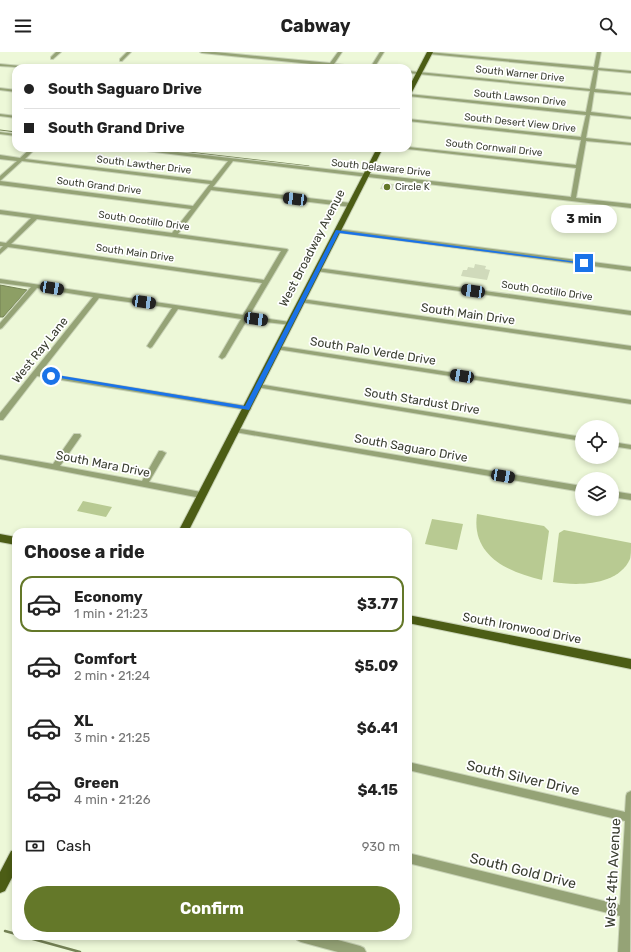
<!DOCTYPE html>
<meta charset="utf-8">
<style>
body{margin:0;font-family:Rubik,sans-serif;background:#f6f6f6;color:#222;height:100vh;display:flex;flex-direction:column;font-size:15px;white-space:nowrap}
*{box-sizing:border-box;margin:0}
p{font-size:13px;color:#767676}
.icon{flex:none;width:22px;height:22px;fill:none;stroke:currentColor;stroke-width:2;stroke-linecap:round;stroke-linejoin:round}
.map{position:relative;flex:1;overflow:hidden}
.side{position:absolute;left:12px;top:476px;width:400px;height:412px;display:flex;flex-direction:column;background:#fff;border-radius:12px;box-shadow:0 2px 6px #0003}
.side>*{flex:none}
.guide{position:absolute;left:12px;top:12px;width:400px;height:88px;border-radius:12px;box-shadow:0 2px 6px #0003;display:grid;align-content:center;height:88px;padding:0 12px;background:#fff}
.tools{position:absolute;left:575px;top:368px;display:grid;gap:8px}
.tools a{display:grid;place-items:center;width:44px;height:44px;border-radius:50%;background:#fff;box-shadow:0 2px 6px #0003;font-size:20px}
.end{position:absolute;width:18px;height:18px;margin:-9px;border:5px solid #1a73e8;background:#fff;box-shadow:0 0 0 2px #fff}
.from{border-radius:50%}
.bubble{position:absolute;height:28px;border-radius:14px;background:#fff;box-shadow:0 2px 6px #0003;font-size:13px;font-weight:700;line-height:28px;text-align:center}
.car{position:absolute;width:12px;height:24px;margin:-12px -6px;border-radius:5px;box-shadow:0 0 3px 1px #0007;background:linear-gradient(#222 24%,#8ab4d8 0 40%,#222 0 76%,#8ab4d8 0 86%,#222 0)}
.guide b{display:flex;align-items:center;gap:14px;height:38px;font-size:15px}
.guide b+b{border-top:1px solid #e0e0e0}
.guide i{width:10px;height:10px;background:#222}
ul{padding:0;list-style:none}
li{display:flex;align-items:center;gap:12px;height:56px;margin:0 8px 6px;padding:0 4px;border:2px solid transparent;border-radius:12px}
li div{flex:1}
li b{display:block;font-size:15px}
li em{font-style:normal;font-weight:700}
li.selected{border-color:#647829}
li>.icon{width:36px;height:36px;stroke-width:1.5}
h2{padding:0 12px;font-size:18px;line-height:48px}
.pay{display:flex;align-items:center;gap:10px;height:44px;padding:0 12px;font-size:15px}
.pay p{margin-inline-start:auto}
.button{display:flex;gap:8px;margin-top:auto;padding:8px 12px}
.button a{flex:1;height:46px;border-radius:24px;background:#647829;color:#fff;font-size:16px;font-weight:700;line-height:46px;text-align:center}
header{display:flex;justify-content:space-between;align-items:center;height:52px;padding:0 12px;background:#fff;font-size:18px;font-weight:700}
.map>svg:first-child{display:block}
.green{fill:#b8ca92}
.water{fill:#8d9f65;stroke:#748255}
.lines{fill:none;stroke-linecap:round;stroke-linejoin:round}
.stream-far1{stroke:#748255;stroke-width:1}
.stream{stroke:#748255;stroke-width:2.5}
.building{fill:#d0dabb}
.minor-casing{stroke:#c9d3b7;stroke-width:2}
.major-casing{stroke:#c9d3b7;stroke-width:2}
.minor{fill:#95a376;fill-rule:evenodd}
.major{fill:#4c5d15;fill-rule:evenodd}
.route{fill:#1a73e8}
.poi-dot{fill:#647829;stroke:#fff;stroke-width:1.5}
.labels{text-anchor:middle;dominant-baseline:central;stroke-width:3.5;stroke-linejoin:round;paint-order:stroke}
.far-street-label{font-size:10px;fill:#3a3e31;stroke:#fff}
.far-poi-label{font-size:10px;fill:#3a3e31;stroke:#fff;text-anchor:start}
.street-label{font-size:12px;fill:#3a3e31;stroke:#fff}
.near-street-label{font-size:14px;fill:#3a3e31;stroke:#fff}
</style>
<header><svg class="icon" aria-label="menu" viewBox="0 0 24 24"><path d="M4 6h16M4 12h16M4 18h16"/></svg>Cabway<svg class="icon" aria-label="search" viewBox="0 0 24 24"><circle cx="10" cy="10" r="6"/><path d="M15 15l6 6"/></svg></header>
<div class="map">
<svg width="631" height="900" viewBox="0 0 631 900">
<rect width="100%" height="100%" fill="#edf8d8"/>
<!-- green -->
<g class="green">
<path d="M83,449L112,455L106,465L77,459Z"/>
<path d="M477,462L544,474L549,479L542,528C508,520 471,504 477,462Z"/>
<path d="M432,467L463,472L457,498L425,492Z"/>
<path d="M564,478L631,491C631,496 631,503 630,507C618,534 577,534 553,530L559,481Z"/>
</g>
<!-- water -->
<path class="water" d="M0,233L27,238L3,265H0Z"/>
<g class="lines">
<!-- stream-far1 -->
<g class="stream-far1">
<path d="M0,78L16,80"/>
<path d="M154,96L309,114"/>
</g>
<!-- stream -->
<g class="stream">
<path d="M5,879L16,882"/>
<path d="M22,884L80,900"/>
</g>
</g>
<!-- building -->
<g class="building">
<path d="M383,131L394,132L392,138L380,137Z"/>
<path d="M475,212L486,214L485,217L490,218L487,228L461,224L463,218H467L468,215L474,216Z"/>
</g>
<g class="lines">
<defs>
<g id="minor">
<path d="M56,0H61L53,7H51V5Z"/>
<path d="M127,0H131L122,9H120V7Z"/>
<path d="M200,0H215L330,11L338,0H342L334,12L365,15L367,16L331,14L202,1Z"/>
<path d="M380,0H384L374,16H370Z"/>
<path d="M428,0L594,15L597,0H601L598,16L631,19V21L598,18L595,37L631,41V43L594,40L591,60L631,65V67L590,63L586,86L631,91V93L586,89L576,146L631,152V156L233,109L213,135L351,151L354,153L351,155L211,138L178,182L287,197L288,198L249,264L290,270L292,271V273L247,268L225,305L222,307L219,305L241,267L178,257L152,295L150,296L147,294L172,256L99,246L40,321L247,354H250L251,356L250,358H247L37,324L3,368H0V361L93,245L37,236L2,276L0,277V271L31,235L0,231V227L243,263L262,231L8,195L0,202V197L3,194H0V190L6,191L31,166L0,162V158L172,181L191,157L0,133V129L193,154L210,132L22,109L0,129V124L17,109L0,107V103L20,106L31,96H36L25,107L212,129L228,109L130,97L128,96H143L571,145L576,116L408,97L406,96H408V95L576,113L581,88L408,69V67L581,85L586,63L408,44V42L586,60L590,39L408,21V19L590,37L594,18L429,2L427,1ZM37,167L281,199L264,228L11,192Z"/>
<path d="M0,12L31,15L33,16L0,14Z"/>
<path d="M0,36L16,38V40L0,38Z"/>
<path d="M0,62L16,64V66L0,64Z"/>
<path d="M0,80L16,82V84L0,82Z"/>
<path d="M338,177L631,215V219L336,180V178Z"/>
<path d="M318,216L631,259V263L316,219V217Z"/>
<path d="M302,247L631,294V298L300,250V248Z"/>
<path d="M278,294L631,348V352L276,297L275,296Z"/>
<path d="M258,332L582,385V389L256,335L254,334Z"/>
<path d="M232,376H235L582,434V440L235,380H232L231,378Z"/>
<path d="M74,382H80L81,384L60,414L142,429L159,399H162L166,401L149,430L201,440L205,443L201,446L0,407V403L53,412Z"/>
<path d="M612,390L631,393V397L612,394Z"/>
<path d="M612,439L631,442V448L612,445Z"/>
<path d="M408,710L625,760L626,744L627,741L631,739L630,900H618L620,864L408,811V801L620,853L625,769L408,718Z"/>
<path d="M295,884H323L360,894L364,896L366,900H338L301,890L297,888Z"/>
</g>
<g id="major">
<path d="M427,0H433L411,42L408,44V37Z"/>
<path d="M377,96H383L188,480H178Z"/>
<path d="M0,482L16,485V493L0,490Z"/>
<path d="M408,563L631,607V617L408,571Z"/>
<path d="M16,798V818L5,839L0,841V820L11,799Z"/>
</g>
</defs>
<!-- minor casing -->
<use href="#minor" class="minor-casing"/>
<!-- major casing -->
<use href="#major" class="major-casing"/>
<!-- minor -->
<use href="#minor" class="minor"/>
<!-- major -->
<use href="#major" class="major"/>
</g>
<!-- route -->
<path class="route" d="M336,178L586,211L584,212L339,181L249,358L48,324L51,322L245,354Z"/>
<!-- markers -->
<circle class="poi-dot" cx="387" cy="135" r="4"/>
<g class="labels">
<!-- far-street labels -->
<g class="far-street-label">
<text transform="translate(520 22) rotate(6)">South Warner Drive</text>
<text transform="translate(520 46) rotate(6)">South Lawson Drive</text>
<text transform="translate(520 71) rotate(6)">South Desert View Drive</text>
<text transform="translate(494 96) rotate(6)">South Cornwall Drive</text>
<text transform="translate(144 113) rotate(7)">South Lawther Drive</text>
<text transform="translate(381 116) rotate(6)">South Delaware Drive</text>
<text transform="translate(99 134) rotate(7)">South Grand Drive</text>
<text transform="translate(144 169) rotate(8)">South Ocotillo Drive</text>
<text transform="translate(135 201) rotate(8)">South Main Drive</text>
<text transform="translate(547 239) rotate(8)">South Ocotillo Drive</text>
</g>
<!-- far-poi labels -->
<g class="far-poi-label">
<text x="395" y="135">Circle K</text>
</g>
<!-- street labels -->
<g class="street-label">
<text transform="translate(312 196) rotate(-63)">West Broadway Avenue</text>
<text transform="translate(468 262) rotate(8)">South Main Drive</text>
<text transform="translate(40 298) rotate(-51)">West Ray Lane</text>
<text transform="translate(373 299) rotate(9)">South Palo Verde Drive</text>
<text transform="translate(422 349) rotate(9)">South Stardust Drive</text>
<text transform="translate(411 396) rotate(10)">South Saguaro Drive</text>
<text transform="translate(103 412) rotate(11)">South Mara Drive</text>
<text transform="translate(522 576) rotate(11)">South Ironwood Drive</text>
</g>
<!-- near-street labels -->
<g class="near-street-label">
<text transform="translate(523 726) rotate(13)">South Silver Drive</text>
<text transform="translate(523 819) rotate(14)">South Gold Drive</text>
<text transform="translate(613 821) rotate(-87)">West 4th Avenue</text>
</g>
</g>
</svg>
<div class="tools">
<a><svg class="icon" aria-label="locate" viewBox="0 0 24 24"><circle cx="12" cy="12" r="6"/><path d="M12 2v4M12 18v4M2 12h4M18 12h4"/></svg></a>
<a><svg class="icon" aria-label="layers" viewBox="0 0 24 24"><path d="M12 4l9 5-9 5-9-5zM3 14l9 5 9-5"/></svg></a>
</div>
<i class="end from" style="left:51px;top:324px"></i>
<i class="end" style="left:584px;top:211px"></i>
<div class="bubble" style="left:551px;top:153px;width:66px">3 min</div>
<i class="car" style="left:295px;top:147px;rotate:277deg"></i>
<i class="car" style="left:52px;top:236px;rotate:99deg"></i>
<i class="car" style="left:473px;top:239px;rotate:278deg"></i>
<i class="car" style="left:144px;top:250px;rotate:98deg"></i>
<i class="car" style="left:256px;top:267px;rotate:98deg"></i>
<i class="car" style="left:462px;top:324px;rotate:279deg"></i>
<i class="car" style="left:503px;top:424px;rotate:100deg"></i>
<div class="guide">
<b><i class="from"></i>South Saguaro Drive</b>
<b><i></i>South Grand Drive</b>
</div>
<section class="side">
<h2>Choose a ride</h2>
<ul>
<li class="selected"><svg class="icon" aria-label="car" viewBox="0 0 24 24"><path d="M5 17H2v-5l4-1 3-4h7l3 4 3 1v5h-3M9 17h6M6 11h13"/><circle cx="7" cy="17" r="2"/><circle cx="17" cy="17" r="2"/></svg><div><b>Economy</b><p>1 min · 21:23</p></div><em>$3.77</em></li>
<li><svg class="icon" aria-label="car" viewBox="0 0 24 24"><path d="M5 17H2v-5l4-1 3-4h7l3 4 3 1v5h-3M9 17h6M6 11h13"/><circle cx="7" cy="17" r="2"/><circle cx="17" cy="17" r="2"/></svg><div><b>Comfort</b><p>2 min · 21:24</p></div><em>$5.09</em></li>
<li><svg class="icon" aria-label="car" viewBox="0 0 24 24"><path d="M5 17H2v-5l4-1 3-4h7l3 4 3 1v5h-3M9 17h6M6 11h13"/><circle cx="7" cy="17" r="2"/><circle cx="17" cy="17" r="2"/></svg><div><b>XL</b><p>3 min · 21:25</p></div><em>$6.41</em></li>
<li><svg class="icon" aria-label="car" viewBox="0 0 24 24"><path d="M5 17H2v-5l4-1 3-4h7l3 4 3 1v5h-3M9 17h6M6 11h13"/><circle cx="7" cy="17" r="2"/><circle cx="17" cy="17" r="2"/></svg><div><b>Green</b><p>4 min · 21:26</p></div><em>$4.15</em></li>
</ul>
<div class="pay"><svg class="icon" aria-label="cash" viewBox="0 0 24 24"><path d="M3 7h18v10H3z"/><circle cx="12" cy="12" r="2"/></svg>Cash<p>930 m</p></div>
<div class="button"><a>Confirm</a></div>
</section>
</div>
